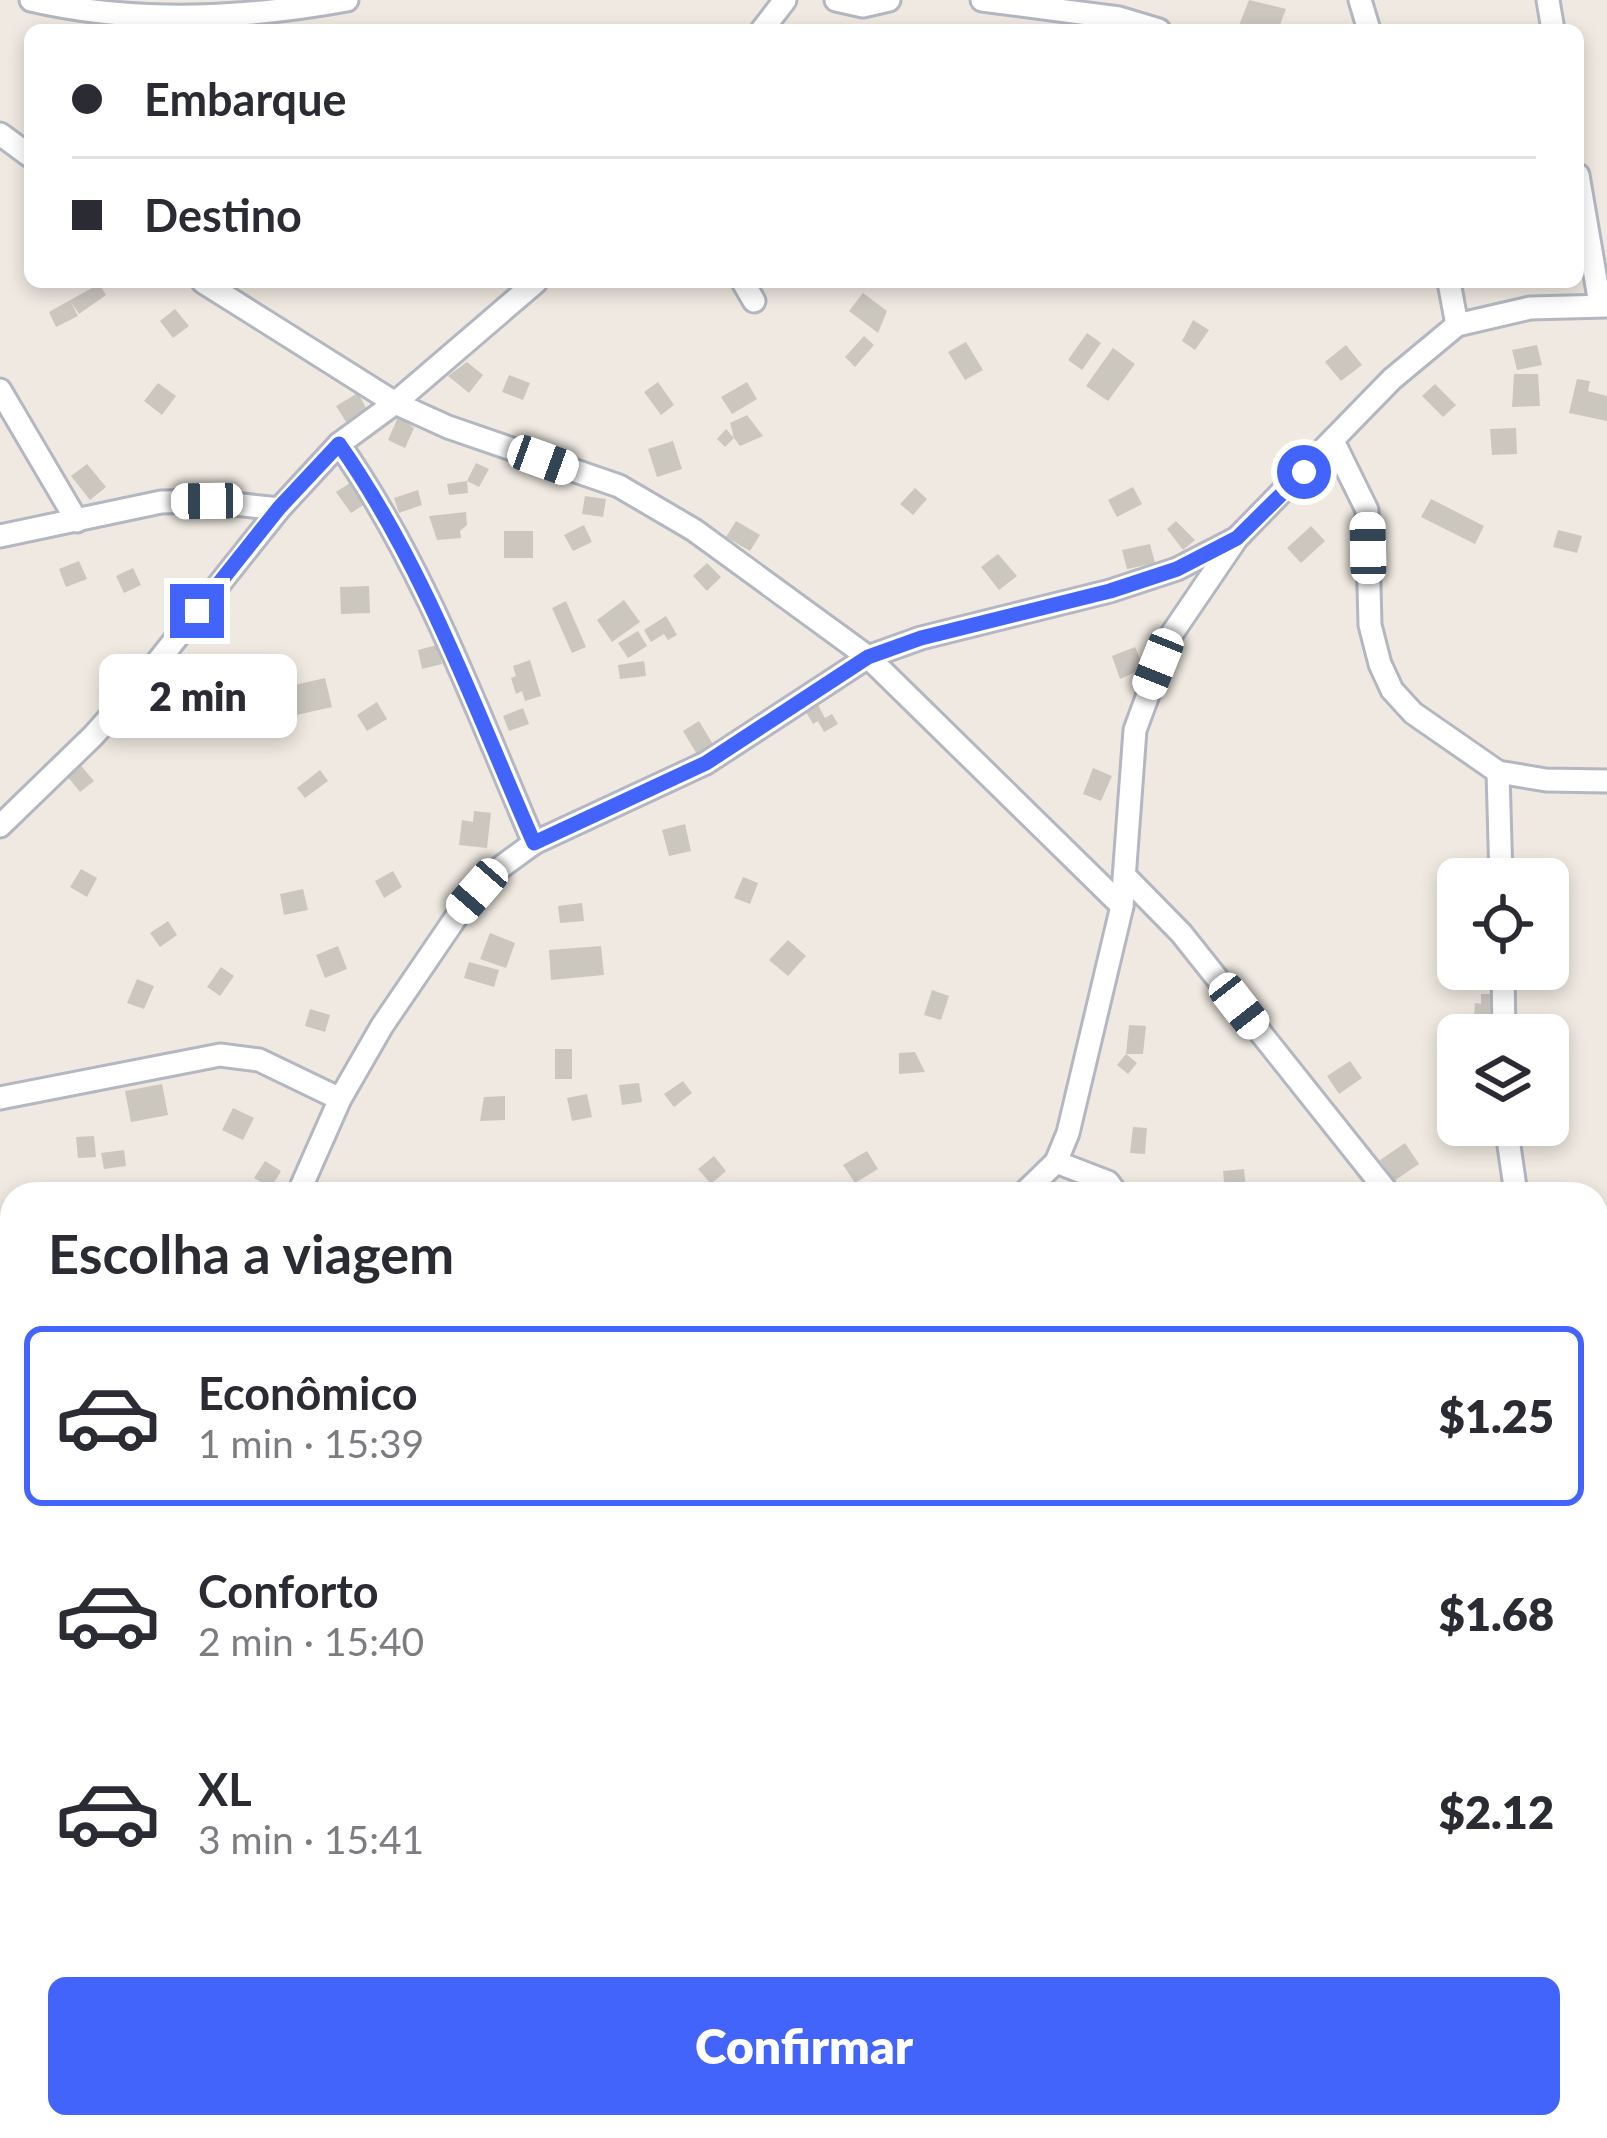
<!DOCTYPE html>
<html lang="pt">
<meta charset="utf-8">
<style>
body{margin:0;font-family:Lato,sans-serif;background:#f7f7f7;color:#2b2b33;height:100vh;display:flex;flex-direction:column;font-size:45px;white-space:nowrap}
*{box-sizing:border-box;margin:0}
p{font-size:39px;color:#7c7c81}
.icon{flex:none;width:66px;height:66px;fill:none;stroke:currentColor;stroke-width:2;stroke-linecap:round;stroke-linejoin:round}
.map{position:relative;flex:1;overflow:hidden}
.sheet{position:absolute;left:0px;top:1182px;width:1608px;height:957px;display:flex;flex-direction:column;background:#fff;border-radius:36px 36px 0 0;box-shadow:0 6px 18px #0003}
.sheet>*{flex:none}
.hud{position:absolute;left:24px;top:24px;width:1560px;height:264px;border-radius:18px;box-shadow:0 6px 18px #0003;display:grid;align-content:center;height:264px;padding:0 48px;background:#fff}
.fabs{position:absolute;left:1437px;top:858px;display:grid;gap:24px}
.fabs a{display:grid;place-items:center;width:132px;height:132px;border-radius:18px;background:#fff;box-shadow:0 6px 18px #0003;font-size:60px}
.end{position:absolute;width:54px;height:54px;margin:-27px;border:15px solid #4264fb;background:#fff;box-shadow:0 0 0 6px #fff}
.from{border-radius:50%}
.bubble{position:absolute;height:84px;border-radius:18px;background:#fff;box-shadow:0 6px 18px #0003;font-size:39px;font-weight:800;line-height:84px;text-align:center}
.car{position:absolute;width:36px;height:72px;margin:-36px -18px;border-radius:15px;box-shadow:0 0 9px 3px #0007;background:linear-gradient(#fff 24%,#345 0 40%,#fff 0 76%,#345 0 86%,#fff 0)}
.hud b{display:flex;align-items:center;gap:42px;height:114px;font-size:45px}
.hud b+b{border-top:3px solid #e1e1e2}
.hud i{width:30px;height:30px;background:#2b2b33}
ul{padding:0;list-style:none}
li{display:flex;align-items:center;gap:36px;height:180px;margin:0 24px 18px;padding:0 24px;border:6px solid transparent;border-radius:18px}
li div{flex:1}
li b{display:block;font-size:45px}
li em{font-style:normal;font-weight:800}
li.on{border-color:#4264fb}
li>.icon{width:108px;height:108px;stroke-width:1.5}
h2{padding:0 48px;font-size:54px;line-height:144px}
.action{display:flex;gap:24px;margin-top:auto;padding:24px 48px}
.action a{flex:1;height:138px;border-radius:18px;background:#4264fb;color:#fff;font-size:48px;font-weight:800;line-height:138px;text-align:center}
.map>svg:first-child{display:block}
.building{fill:#cbc7bf}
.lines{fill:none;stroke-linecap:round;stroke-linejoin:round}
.minor-casing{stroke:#b4b7c1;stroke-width:27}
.minor{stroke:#fff;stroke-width:21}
.route{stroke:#4264fb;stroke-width:15}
</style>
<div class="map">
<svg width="1607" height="2138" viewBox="0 0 1607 2138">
<rect width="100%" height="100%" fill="#efe9e1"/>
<!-- building -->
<g class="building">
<path d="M1249,0L1286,9L1278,30L1238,28Z"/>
<path d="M99,284L106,295L79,314L71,302L78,316L56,327L49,312Z"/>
<path d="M863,293L887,311L878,333L849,311Z"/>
<path d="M175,309L189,326L173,338L160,321Z"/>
<path d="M1193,320L1209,330L1195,350L1182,341Z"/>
<path d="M1087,333L1101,343L1082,370L1068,360Z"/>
<path d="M864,336L874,345L855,367L845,357Z"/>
<path d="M966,342L983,370L965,380L948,352Z"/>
<path d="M1346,345L1362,365L1341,381L1325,362Z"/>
<path d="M1537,345L1542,365L1517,370L1512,350Z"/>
<path d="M1113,348L1135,364L1108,401L1086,386Z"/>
<path d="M467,362L483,375L469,393L448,376Z"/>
<path d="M1514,374H1538L1540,406L1512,407Z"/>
<path d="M509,375L530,383L523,400L502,392Z"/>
<path d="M1577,379L1590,381L1588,391L1607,396V421L1569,413Z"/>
<path d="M658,382L674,405L661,415L644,392Z"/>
<path d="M747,382L757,399L732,414L721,397Z"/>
<path d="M158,383L176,396L162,415L144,401Z"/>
<path d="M1435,384L1456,405L1443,417L1422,396Z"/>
<path d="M358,393L367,410L346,422L336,406Z"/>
<path d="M399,415L414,428L405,448L388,440Z"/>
<path d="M747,415L763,436L740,446L734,438L725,447L717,439L726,429L734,438L730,423Z"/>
<path d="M1516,428L1517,454L1492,455L1490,429Z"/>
<path d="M673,441L682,469L657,477L648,449Z"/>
<path d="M476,463L489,469L479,487L467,481L468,493L449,495L447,484L467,481Z"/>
<path d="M87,464L106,487L90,500L71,476Z"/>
<path d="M356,479L371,500L351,513L336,492Z"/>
<path d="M1133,487L1142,504L1117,517L1108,500Z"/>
<path d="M915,488L927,499L913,515L900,504Z"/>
<path d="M418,490L422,505L399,513L394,498Z"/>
<path d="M585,496L606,499L603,517L582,514Z"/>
<path d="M1431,499L1484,526L1475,544L1421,517Z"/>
<path d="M466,512L467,525L460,531L461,538L437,540L429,516Z"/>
<path d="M736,521L760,535L750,551L726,537Z"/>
<path d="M1176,521L1195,540L1183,550L1167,529Z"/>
<path d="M584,525L592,542L573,551L564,535Z"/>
<path d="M1311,526L1325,541L1301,563L1287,548Z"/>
<path d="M1558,530L1582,536L1577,553L1553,547Z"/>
<rect x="504" y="531" width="29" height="27"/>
<path d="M1150,544L1155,563L1127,569L1122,550Z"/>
<path d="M998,554L1017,576L999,590L981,567Z"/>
<path d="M79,561L87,579L66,587L59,569Z"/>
<path d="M707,563L721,577L707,591L693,576Z"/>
<path d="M133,568L141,585L124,593L116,576Z"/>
<path d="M369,586L370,613L341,614L340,587Z"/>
<path d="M624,600L640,622L612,642L597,620Z"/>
<path d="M566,601L586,647L572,653L552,608Z"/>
<path d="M666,616L677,635L668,640L664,634L651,642L644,630Z"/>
<path d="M638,631L647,646L628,658L618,643Z"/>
<path d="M437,645L442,664L422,669L418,650Z"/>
<path d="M1135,647L1144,668L1120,679L1112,656Z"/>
<path d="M530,660L541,696L525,701L522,691L516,694L511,678L516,676L513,666Z"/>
<path d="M644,661L646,676L620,679L618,665Z"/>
<path d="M325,678L332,707L292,716L286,687Z"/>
<path d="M181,685L200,695L190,714L171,704Z"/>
<path d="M377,702L387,719L367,731L357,715Z"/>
<path d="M818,705L825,718L832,714L838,724L824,732L818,721L813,724L806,712Z"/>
<path d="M523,708L529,724L509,731L503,716Z"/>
<path d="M699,721L714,746L698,756L683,731Z"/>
<path d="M76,760L94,781L80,792L63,771Z"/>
<path d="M1093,768L1112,776L1101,801L1083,794Z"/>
<path d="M320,770L328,781L305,798L297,788Z"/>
<path d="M474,811L491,813L487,848L459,845L462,820L473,822Z"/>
<path d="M685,824L691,851L669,856L662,830Z"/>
<path d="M81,869L97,878L87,897L70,887Z"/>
<path d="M393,871L402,887L384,898L375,881Z"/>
<path d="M743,877L758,883L750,904L734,898Z"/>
<path d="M303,889L308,910L284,915L280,894Z"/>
<path d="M582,903L584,921L560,923L558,906Z"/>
<path d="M168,921L177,935L160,947L150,933Z"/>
<path d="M490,933L515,943L506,968L480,959Z"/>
<path d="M1443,933L1458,934V960L1442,959Z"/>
<path d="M788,940L806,956L788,976L769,960Z"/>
<path d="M338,946L347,969L325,978L316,955Z"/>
<path d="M601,946L604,975L551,980L549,950Z"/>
<path d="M469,962L499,970L494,987L464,978Z"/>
<path d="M221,967L234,976L220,996L207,987Z"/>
<path d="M137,979L154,986L144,1009L127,1003Z"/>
<path d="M932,990L949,996L941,1020L924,1015Z"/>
<path d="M1481,994H1491L1489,1029L1473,1028L1475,1003L1481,1004Z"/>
<path d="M310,1009L330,1015L325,1032L305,1026Z"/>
<path d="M1129,1025L1146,1026L1143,1054H1126L1137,1063L1128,1074L1117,1065L1126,1054Z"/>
<rect x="555" y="1049" width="17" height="30"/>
<path d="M915,1052L925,1072L899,1074V1053Z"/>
<path d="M1350,1061L1362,1078L1339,1094L1327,1076Z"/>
<path d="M683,1081L692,1093L674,1107L664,1094Z"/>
<path d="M639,1083L642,1102L622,1105L619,1085Z"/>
<path d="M162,1084L168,1115L131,1122L125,1091Z"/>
<path d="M587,1094L592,1117L572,1121L567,1098Z"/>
<path d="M505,1096V1120L480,1121L484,1097Z"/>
<path d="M233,1108L254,1118L243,1140L222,1130Z"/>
<path d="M1133,1127L1147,1128L1145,1154L1130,1153Z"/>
<path d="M94,1136L96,1157L78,1158L76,1137Z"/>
<path d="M1405,1143L1419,1164L1394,1181L1380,1160Z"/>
<path d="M124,1150L126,1166L104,1169L101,1153Z"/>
<path d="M867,1151L878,1169L855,1183L843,1165Z"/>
<path d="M714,1156L726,1171L711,1184L698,1169Z"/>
<path d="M265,1161L281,1171L271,1188L254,1178Z"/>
<path d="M1244,1169L1246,1189L1225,1191L1223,1171Z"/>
</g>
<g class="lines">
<defs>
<g id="minor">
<path d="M31,0C134,24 243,19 347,0"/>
<path d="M836,0L863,6L889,0"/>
<path d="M982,0L1119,18L1159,30"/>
<path d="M1360,0L1369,30"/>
<path d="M1548,0L1553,30"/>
<path d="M762,30L785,0"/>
<path d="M0,134L30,156"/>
<path d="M1578,175L1600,304"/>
<path d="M203,282L395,403L448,427L619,486L694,530L868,657L1122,906"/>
<path d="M743,282L754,301"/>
<path d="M1449,282L1457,325"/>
<path d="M0,390L77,521"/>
<path d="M1334,443L1367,510L1370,625L1380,664L1392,690L1413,713L1498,772L1546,780L1607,781"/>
<path d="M339,444C424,565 476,709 534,843"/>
<path d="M0,536L161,502L207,501L279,509"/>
<path d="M1498,772L1501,879"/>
<path d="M0,826L93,736L143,680L279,509L339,444L395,403L536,282"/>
<path d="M1125,876L1181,933L1389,1194"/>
<path d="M1503,969L1504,1035"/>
<path d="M0,1098L220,1055L259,1060L340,1099"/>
<path d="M1506,1125L1516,1194"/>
<path d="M1056,1162L1108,1182L1117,1194"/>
<path d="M298,1194L340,1099L382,1026L461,910L493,873L534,843L706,763L868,657L921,638L1110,591L1177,569L1237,538"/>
<path d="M1023,1194L1056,1162L1068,1133L1122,906L1135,730L1169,638L1237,538L1392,379L1457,325L1530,308L1607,306"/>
<path d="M0,1295L12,1317"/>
<path d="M1596,1337L1607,1327"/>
<path d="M1596,1363L1607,1376"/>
<path d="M0,1484L12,1490"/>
<path d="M1596,1734L1607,1731"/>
<path d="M1596,2047L1607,2053"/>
<path d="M689,2127L699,2138"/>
<path d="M51,2138L55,2127"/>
<path d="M766,2138L778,2127"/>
<path d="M1116,2138L1117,2127"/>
</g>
</defs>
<!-- minor casing -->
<use href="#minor" class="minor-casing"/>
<!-- minor -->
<use href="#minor" class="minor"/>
</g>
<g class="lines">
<!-- route -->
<path class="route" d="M197,611L279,508L339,444C424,565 475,709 534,843L706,763L868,657L921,638L1110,591L1177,569L1237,538L1304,472"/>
</g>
</svg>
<div class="fabs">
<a><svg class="icon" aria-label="locate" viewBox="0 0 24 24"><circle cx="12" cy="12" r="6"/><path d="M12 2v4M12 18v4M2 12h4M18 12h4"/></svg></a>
<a><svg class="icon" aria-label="layers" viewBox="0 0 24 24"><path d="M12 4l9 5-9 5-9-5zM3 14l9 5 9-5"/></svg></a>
</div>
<i class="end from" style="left:1304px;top:472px"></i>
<i class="end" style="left:197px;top:611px"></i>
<div class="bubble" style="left:99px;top:654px;width:198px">2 min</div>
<i class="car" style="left:543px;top:460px;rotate:110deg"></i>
<i class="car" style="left:207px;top:501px;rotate:269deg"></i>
<i class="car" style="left:1368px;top:548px;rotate:359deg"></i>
<i class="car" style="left:1158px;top:664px;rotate:202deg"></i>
<i class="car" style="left:477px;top:891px;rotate:221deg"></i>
<i class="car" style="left:1239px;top:1006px;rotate:142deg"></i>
<div class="hud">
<b><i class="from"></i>Embarque</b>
<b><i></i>Destino</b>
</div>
<section class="sheet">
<h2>Escolha a viagem</h2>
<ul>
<li class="on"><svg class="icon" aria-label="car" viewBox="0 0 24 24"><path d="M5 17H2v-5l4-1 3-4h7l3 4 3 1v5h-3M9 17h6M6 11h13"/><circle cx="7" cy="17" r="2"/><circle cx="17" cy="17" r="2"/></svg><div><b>Econômico</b><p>1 min · 15:39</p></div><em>$1.25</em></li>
<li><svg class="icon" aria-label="car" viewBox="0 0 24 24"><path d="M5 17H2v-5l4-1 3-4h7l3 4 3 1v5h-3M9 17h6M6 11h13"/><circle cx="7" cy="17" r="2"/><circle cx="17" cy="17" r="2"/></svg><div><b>Conforto</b><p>2 min · 15:40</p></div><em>$1.68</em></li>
<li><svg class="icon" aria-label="car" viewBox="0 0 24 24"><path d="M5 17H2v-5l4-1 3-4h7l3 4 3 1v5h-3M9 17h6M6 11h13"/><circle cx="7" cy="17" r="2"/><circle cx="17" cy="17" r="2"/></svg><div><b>XL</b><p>3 min · 15:41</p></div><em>$2.12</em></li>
</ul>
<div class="action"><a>Confirmar</a></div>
</section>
</div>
